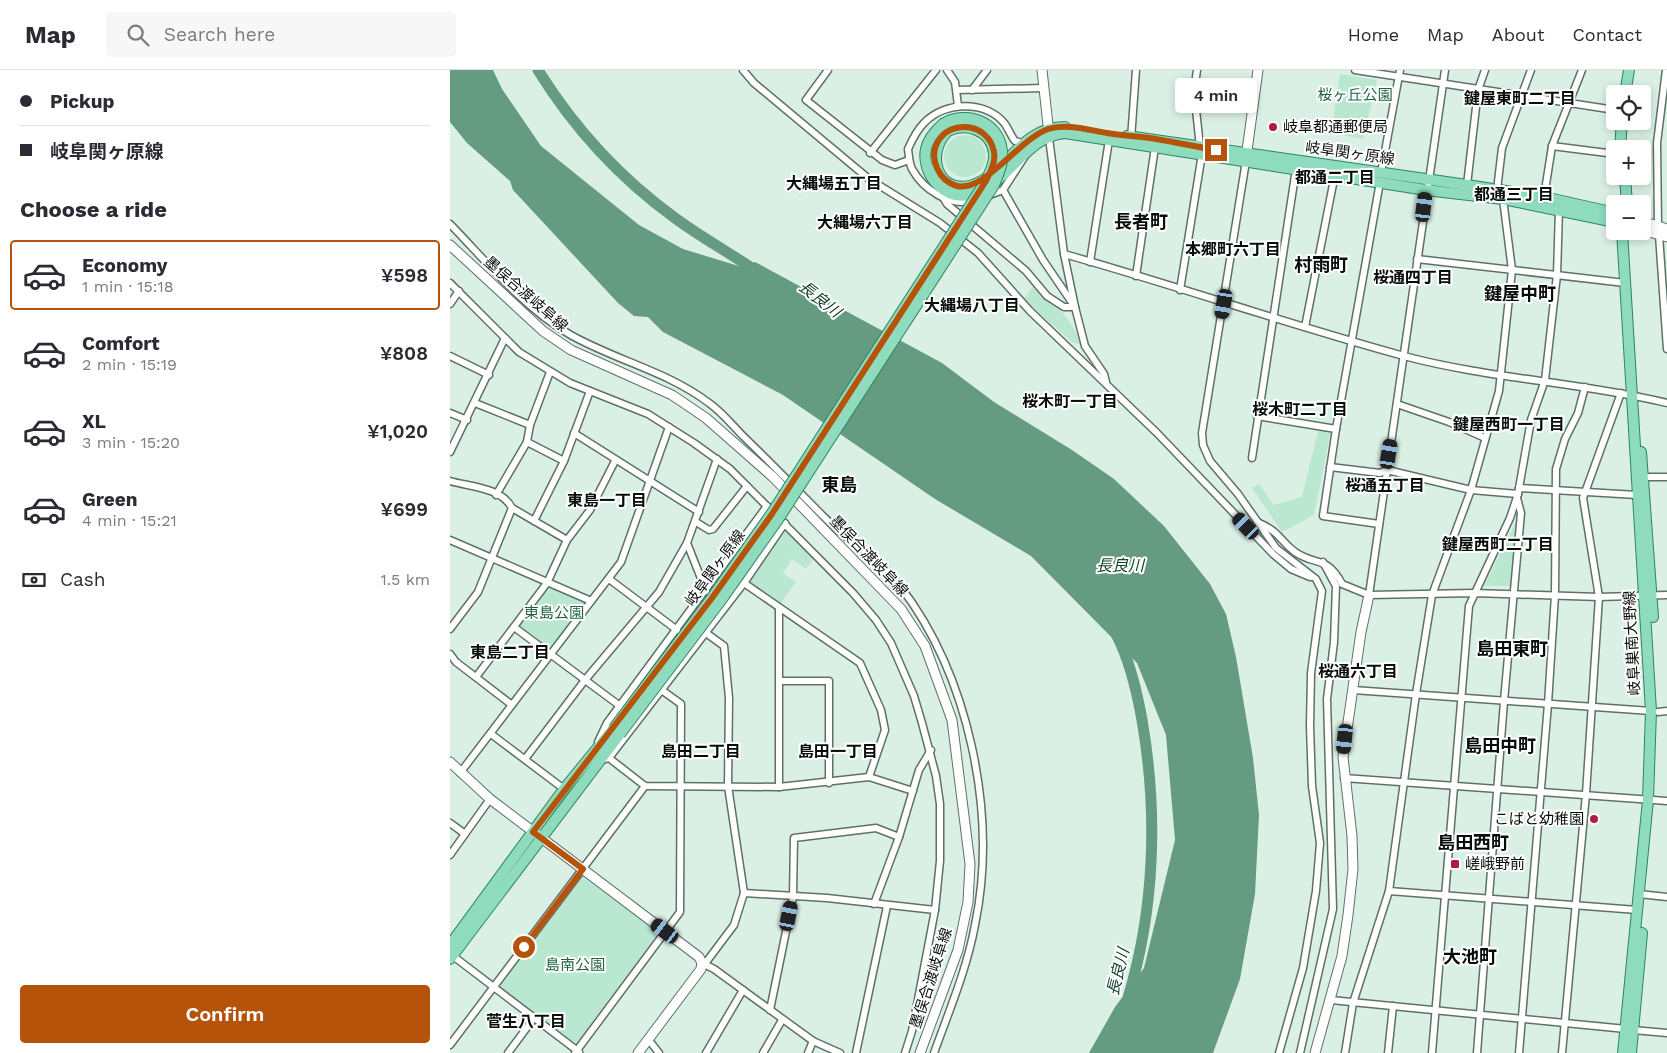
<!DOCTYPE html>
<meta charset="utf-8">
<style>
body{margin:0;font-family:"Work Sans","Noto Sans JP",sans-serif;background:#f7f7f7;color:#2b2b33;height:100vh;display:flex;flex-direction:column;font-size:19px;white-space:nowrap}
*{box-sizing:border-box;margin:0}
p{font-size:16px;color:#7c7c81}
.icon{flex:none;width:28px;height:28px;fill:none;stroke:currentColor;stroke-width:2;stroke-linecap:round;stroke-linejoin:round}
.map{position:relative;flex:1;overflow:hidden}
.side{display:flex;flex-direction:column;background:#fff;width:450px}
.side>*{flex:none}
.hud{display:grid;align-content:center;height:110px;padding:0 20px;background:#fff}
.buttons{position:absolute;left:1156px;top:15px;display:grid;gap:10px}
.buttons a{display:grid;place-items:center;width:45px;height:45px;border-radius:5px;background:#fff;box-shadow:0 2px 8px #0003;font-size:25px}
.end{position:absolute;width:22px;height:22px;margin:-11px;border:6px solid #b45309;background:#fff;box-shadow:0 0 0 2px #fff}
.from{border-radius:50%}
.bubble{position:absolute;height:35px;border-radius:5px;background:#fff;box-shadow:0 2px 8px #0003;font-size:16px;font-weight:600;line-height:35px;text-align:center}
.car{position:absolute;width:15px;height:30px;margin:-15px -8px;border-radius:6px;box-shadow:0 0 4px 1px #0007;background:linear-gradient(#222 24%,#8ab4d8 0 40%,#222 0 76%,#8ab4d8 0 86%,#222 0)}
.hud b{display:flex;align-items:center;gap:18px;height:48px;font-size:19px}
.hud b+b{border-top:1px solid #e1e1e2}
.hud i{width:12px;height:12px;background:#2b2b33}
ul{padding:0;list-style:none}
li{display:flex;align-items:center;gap:15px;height:70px;margin:0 10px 8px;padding:0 10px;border:2px solid transparent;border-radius:5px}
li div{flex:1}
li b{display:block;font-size:19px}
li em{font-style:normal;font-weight:600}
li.on{border-color:#b45309}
li>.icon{width:45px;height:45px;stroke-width:1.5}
h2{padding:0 20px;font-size:22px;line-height:60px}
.pay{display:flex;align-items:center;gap:12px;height:55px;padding:0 20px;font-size:19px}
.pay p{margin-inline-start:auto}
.primary-button{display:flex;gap:10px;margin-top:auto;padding:10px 20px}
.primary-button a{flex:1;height:58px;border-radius:5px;background:#b45309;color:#fff;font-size:20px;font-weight:600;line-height:58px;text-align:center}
header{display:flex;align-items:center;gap:30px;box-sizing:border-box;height:70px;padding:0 25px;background:#fff;border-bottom:1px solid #e1e1e2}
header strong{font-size:24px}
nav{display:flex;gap:28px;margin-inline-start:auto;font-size:18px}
.search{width:350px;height:45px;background:#f7f7f7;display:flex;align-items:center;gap:12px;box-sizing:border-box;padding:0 18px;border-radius:5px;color:#7c7c81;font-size:19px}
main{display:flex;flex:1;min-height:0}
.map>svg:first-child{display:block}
.green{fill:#bae7d0}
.water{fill:#659b81}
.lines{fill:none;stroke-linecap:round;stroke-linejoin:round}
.river{stroke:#659b81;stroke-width:11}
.street-casing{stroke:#5f7167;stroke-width:9}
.secondary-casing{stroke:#5f7167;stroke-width:11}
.primary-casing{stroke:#2d8562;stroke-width:12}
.street{stroke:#fff;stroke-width:6}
.secondary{stroke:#fff;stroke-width:9}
.primary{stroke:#8edcbd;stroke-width:10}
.primary-bridge-casing{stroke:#2d8562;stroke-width:12;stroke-linecap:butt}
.primary-bridge{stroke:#8edcbd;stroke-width:10}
.route{stroke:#b45309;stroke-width:6}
.poi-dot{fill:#ae1a42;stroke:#fff;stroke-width:2}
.labels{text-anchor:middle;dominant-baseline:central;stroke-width:4;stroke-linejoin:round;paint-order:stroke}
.park-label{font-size:15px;fill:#226348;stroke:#fff}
.poi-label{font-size:15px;fill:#070d0a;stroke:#fff;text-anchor:start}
.street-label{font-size:15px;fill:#070d0a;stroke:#fff}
.neighbourhood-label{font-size:16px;font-weight:bold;fill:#070d0a;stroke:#fff}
.water-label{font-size:16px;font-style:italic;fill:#13412e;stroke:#fff}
.quarter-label{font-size:18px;font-weight:bold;fill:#070d0a;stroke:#fff}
</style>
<header>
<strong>Map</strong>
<div class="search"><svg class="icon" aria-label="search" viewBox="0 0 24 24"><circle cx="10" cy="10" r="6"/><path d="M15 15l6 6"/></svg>Search here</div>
<nav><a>Home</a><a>Map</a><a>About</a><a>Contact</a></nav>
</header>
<main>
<section class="side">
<div class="hud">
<b><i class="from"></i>Pickup</b>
<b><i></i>岐阜関ヶ原線</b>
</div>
<h2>Choose a ride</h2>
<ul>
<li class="on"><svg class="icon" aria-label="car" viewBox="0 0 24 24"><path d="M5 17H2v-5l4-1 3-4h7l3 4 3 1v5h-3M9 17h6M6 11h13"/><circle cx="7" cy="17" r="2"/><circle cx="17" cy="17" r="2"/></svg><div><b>Economy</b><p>1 min · 15:18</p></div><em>¥598</em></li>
<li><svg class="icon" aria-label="car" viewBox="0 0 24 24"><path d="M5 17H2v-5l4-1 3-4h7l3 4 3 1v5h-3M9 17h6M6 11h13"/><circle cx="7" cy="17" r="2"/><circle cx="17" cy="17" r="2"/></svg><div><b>Comfort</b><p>2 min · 15:19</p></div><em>¥808</em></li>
<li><svg class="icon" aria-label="car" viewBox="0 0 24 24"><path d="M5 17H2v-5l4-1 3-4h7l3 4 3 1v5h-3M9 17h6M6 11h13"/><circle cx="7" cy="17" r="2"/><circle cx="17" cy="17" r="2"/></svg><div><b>XL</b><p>3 min · 15:20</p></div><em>¥1,020</em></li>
<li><svg class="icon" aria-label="car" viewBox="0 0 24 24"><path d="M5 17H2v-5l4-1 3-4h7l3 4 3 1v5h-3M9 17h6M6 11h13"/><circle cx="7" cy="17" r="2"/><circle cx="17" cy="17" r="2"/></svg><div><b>Green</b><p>4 min · 15:21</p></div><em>¥699</em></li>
</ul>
<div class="pay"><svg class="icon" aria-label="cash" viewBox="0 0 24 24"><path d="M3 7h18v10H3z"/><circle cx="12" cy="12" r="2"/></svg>Cash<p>1.5 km</p></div>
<div class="primary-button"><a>Confirm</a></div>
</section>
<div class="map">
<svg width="1217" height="983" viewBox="0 0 1217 983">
<rect width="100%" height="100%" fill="#dbf0e5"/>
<!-- green -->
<g class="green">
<path d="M890,4L927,10L913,69L881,63Z"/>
<circle cx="515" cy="86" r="21"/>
<path d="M583,216C607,236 619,244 631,275L622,272L574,229Z"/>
<path d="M868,361H881L864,445L832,462L802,418L809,414L824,435L852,427Z"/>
<path d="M1069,445L1061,516H1034Z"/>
<path d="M335,461H338L363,486V490L356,499L342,489L333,503L346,512L331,533H327L300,514L299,511Z"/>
<path d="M99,517L134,531L135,534L101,580H97L68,556Z"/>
<path d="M133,807L208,862V867L127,974H123L51,920V912L130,808Z"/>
</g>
<!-- water -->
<path class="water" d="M0,0H43L52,19L91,76L189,155L233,179L292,197L305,192L492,293L544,332L622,380L664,409L714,456L760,514L776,544L786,587L803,688L809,745L805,824L790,909L763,983H639L665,937L694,898L725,770L716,665L687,593L581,486L485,429L333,325L213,262L198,247L184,246L168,233L63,120L60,111L17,73L0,52Z"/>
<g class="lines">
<!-- river -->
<g class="river">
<path d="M88,0C124,58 170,108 225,148C252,168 282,184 309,203"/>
<path d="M667,566C680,591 687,622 692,650C708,742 705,838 678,928"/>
</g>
<defs>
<g id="street">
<path d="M293,0L304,13L419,109L490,153L528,183L580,241L707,363L823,484L841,499L860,507"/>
<path d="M378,0L356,30L432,90L445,95L459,90"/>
<path d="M497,0L505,12L508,36"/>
<path d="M747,0L744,21L750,77"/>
<path d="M905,0L1165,40"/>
<path d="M507,20L594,18"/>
<path d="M522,20L537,0"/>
<path d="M599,68L614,184L625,237L635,276L654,304L656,312"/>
<path d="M681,69L686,0"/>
<path d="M1102,76L1165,84"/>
<path d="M420,83L486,0"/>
<path d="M796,91L752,363L753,375L760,391L788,424L826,478L866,509L872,521L861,603L860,656L862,716L870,773L866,821L853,898L829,983"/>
<path d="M931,103L950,0"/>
<path d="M1017,115L1028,20L1035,0"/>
<path d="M553,120L575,86"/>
<path d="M1047,120L1052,78L1081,0"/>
<path d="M537,126L553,120L593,190L625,237"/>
<path d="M1094,127L1102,76L1132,0"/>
<path d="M494,129L497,134L576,201L597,226L614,237H625"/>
<path d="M523,130C500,138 473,119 462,99C459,93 459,86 458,79C462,70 467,60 474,53C495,31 536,30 555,54C559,60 561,66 565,71L573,73"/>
<path d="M0,154C37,192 73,237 119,264C164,290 217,301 259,333C272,342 282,355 294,367C321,393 347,420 374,447C399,473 427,485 450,516C519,606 548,744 525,855C517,899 499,941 484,983"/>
<path d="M1208,156L1207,73L1216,0"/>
<path d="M1209,165L1217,279"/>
<path d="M614,184C728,216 840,255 954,286C1040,309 1130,312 1217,333"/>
<path d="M967,189L1175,213"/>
<path d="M640,192L659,70"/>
<path d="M686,206L705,77"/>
<path d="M0,213L69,282L120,313L198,344L244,373L280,399L403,523L426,550L441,573L464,626L472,653L486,706L490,734V791L485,840L462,961L455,983"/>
<path d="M730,220L752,84"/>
<path d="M0,234L9,221"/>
<path d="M855,257L885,104"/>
<path d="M0,286L39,305"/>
<path d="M25,333L80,355"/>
<path d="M947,334L999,352L1035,368"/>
<path d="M0,343L17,350"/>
<path d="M807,346L886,359"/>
<path d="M124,363L249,442"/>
<path d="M77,372L114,391"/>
<path d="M0,382L55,268"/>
<path d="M802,388L846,99"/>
<path d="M880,397L930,403L937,400L1021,420L1068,424"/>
<path d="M1193,407H1217"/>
<path d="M0,411C20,417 51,417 62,438L117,470"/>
<path d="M1069,418L1187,425"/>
<path d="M46,425L77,372L80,355L100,302"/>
<path d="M84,451L114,391L140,321"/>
<path d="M246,452L259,460L263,459L297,416"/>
<path d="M809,453C830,462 829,470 845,482C865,496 877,485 892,514L919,525L1024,523L1149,527L1217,525"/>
<path d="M929,454L873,446L886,359L930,112"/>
<path d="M0,470L141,531"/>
<path d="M237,473L256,521"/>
<path d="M159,509L227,560"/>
<path d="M294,513L410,593L431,640L435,660L419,707"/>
<path d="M919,525L995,0"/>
<path d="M329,538V717"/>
<path d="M64,557L170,636"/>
<path d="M0,559L28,522L62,438"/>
<path d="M0,584L6,592L62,635"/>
<path d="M26,607L97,513L117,470L140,440L165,391"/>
<path d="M330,611H379V713"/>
<path d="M903,620L1201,641"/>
<path d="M1208,642L1217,641"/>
<path d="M41,664L114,719"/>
<path d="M148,672L157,653L317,436"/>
<path d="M159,688L294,513L335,453"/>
<path d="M75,689L135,610L209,522L237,473L267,389"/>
<path d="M149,691L159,688L195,716L329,717L419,707L463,721"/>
<path d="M10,703L171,492L219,357"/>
<path d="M894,708L1217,731"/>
<path d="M0,753L15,764"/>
<path d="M0,785L40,729"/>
<path d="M939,821L1187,840"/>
<path d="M294,823L377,828L485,840"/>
<path d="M1189,824L1217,827"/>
<path d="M424,834L449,767L469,700L481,680"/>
<path d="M3,886L129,982"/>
<path d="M252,893L257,891L284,855L294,823L278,716L279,628L274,576L256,563"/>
<path d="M252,893L264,899L363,971L390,983"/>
<path d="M881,930L1176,959"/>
<path d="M320,940L343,827L344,768L426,758L449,767"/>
<path d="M1183,960L1217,963"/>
<path d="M198,969L209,983"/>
<path d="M0,975L195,716"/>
<path d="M58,983L84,948"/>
<path d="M125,983L230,842L231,634L213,621"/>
<path d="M256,983L293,920"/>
<path d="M313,983L332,950"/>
<path d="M358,983L363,971"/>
<path d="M406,983L437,836"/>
<path d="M850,983L883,839L877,629L884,572L886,516L873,492"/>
<path d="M895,983L903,933L939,821L966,624L982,525L1021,420L1049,321L1062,200L1053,129"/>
<path d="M938,983L943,936"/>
<path d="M982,983L1019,536L1060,448L1068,424L1081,350L1095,310L1107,205L1109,139"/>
<path d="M1027,983L1054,631L1071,443L1067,428"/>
<path d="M1069,983L1098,634L1105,525L1106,399L1115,369L1128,343L1135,317"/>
<path d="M1112,983L1136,724L1149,527L1133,428L1171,323"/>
</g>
<g id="secondary">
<path d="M592,0L599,64"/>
<path d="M796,88L808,0"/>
<path d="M1192,151L1217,159"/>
<path d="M1192,160L1217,167"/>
<path d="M0,175L93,261L121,280L222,325L256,348L323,407L451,539L475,576L502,650L520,794L518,832L508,880L470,983"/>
<path d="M0,692L40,729L249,887L252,893L251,899L188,983"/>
<path d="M865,983L892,886L898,845L903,799L902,766L893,687L911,562L919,525"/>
</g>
<g id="primary">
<path d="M1175,24L1179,0"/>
<path d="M493,54C485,61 478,69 476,79C471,103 494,131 519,125C558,117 574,66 615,63L976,120L1053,129L1165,152"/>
<path d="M498,61C475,83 487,123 519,116C557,107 568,57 615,57"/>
<path d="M677,66L1017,115L1094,127L1165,143"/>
<path d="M1170,79L1172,51"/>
<path d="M1175,106L1177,134"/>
<path d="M1172,161L1201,641L1198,730L1173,983"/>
<path d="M1191,382L1203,547"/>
<path d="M0,875L114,719L164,658"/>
<path d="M0,889L170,664"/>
<path d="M1181,983L1192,863"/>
</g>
</defs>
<!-- street casing -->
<use href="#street" class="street-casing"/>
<!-- secondary casing -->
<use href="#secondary" class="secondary-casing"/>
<!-- primary casing -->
<use href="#primary" class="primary-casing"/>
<!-- street -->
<use href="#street" class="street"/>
<!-- secondary -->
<use href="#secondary" class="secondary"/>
<!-- primary -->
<use href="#primary" class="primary"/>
<defs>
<g id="primary-bridge">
<path d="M164,658L262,528L322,443L536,111C540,102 545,93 544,84C542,60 516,52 498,61"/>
<path d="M170,664L269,533L329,448L544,115C548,104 554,93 552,81C549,51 516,40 493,54"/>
</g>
</defs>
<!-- primary-bridge casing -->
<use href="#primary-bridge" class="primary-bridge-casing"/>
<!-- primary-bridge -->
<use href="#primary-bridge" class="primary-bridge"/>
</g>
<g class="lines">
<!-- route -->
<path class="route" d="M74,877L133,799L83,762L262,528L322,444L536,111C540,102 546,92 544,82C539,53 500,48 487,73C479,89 489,111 507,116C535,122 568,70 598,59C616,53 639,60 657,63C674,66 690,66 706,69C726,72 746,77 766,80"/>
</g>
<!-- markers -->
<g class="poi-dot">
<circle cx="823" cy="57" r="5"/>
<circle cx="1144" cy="749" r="5"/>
<rect x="1000" y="789" width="10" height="10" rx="2.5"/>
</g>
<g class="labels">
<!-- park labels -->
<g class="park-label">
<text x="905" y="25">桜ヶ丘公園</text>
<text x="104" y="543">東島公園</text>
<text x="125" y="895">島南公園</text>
</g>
<!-- poi labels -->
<g class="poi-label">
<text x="833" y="57">岐阜都通郵便局</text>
<text x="1134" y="749" text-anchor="end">こばと幼稚園</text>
<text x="1015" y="794">嵯峨野前</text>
</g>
<!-- street labels -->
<g class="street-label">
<text transform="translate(900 83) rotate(8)">岐阜関ヶ原線</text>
<text transform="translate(76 224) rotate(41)">墨俣合渡岐阜線</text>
<text transform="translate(419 486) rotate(46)">墨俣合渡岐阜線</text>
<text transform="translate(265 498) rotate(-54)">岐阜関ヶ原線</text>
<text transform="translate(1182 573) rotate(-93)">岐阜巣南大野線</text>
<text transform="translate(481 908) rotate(-72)">墨俣合渡岐阜線</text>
</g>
<!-- neighbourhood labels -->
<g class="neighbourhood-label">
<text x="1070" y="28">鍵屋東町二丁目</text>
<text x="885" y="107">都通二丁目</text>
<text x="384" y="113">大縄場五丁目</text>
<text x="1064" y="124">都通三丁目</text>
<text x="415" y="152">大縄場六丁目</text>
<text x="783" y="179">本郷町六丁目</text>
<text x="963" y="207">桜通四丁目</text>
<text x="522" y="235">大縄場八丁目</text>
<text x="620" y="331">桜木町一丁目</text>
<text x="850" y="339">桜木町二丁目</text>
<text x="1059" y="354">鍵屋西町一丁目</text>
<text x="935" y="415">桜通五丁目</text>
<text x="157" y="430">東島一丁目</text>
<text x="1048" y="474">鍵屋西町二丁目</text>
<text x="60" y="582">東島二丁目</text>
<text x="908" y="601">桜通六丁目</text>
<text x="251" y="681">島田二丁目</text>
<text x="388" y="681">島田一丁目</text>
<text x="76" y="951">菅生八丁目</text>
</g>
<!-- water labels -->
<g class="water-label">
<text transform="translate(370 229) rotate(38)">長良川</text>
<text x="670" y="495">長良川</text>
<text transform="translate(668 902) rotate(-76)">長良川</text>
</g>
<!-- quarter labels -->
<g class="quarter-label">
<text x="691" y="151">長者町</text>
<text x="871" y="194">村雨町</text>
<text x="1070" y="223">鍵屋中町</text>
<text x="389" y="414">東島</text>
<text x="1062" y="578">島田東町</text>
<text x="1050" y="675">島田中町</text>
<text x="1023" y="772">島田西町</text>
<text x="1020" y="886">大池町</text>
</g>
</g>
</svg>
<div class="buttons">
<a><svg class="icon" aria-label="locate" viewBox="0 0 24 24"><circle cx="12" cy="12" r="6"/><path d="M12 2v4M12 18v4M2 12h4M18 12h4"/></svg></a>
<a>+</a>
<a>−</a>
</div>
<i class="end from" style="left:74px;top:877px"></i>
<i class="end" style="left:766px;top:80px"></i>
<div class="bubble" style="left:725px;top:8px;width:82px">4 min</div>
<i class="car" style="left:974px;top:137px;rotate:7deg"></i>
<i class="car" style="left:774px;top:234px;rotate:190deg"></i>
<i class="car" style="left:939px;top:384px;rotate:9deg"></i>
<i class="car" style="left:796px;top:456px;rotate:316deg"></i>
<i class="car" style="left:895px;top:669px;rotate:186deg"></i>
<i class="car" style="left:339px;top:846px;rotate:11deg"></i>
<i class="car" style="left:215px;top:861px;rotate:307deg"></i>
</div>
</main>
